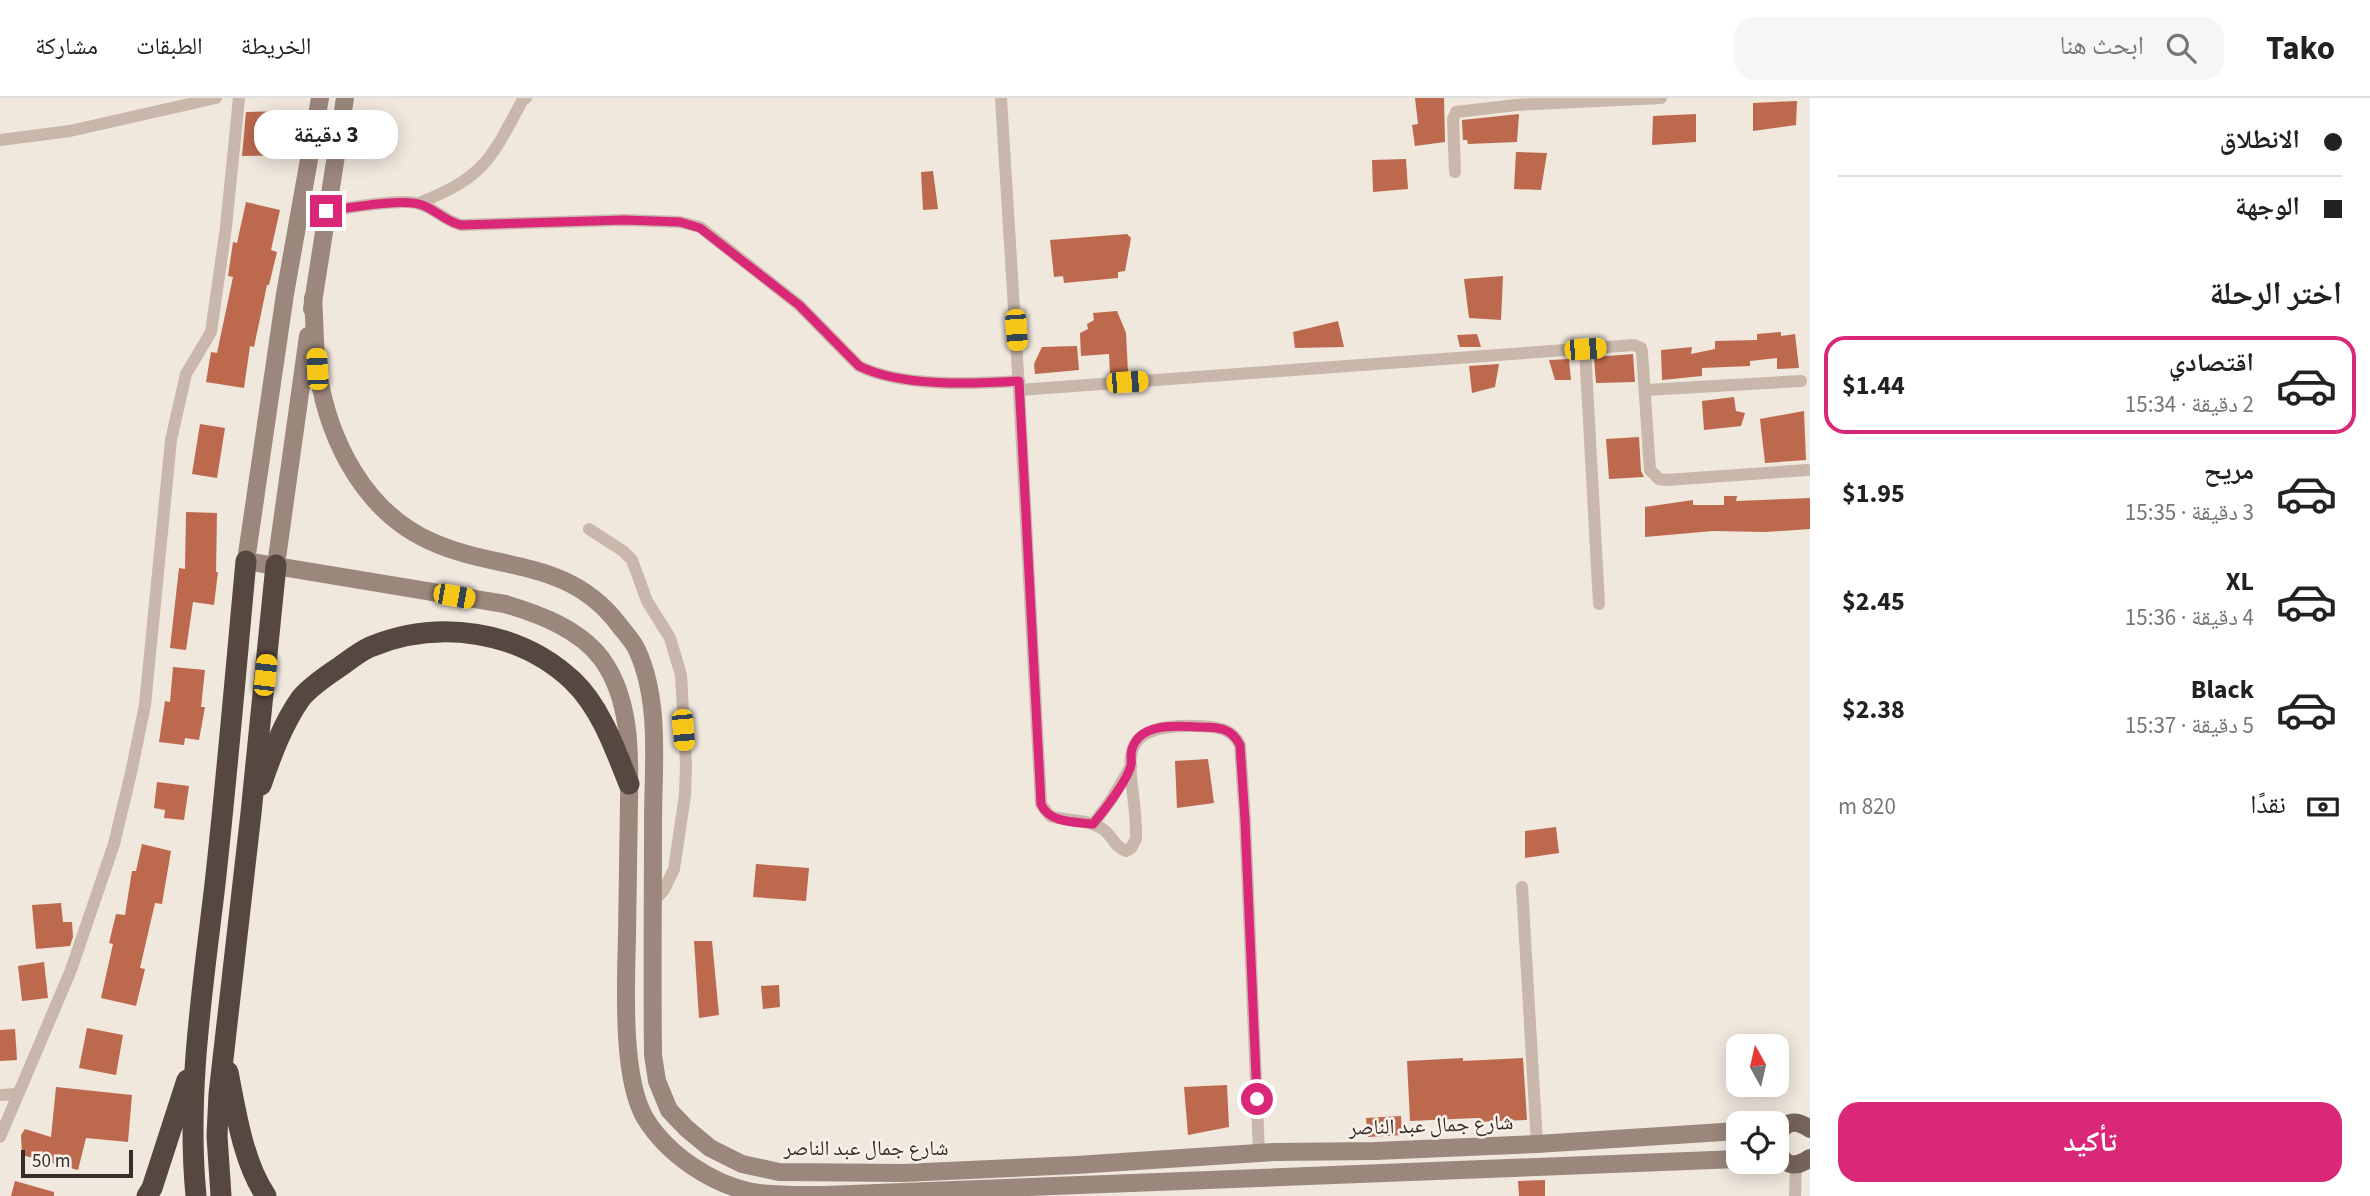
<!DOCTYPE html>
<html lang="ar">
<meta charset="utf-8">
<style>
body{margin:0;font-family:"Source Sans 3","Noto Naskh Arabic",sans-serif;background:#f6f6f6;color:#222;direction:rtl;height:100vh;display:flex;flex-direction:column;font-size:26px;white-space:nowrap}
*{box-sizing:border-box;margin:0}
p{font-size:23px;color:#767676}
.icon{flex:none;width:38px;height:38px;fill:none;stroke:currentColor;stroke-width:2;stroke-linecap:round;stroke-linejoin:round}
.map{position:relative;flex:1;overflow:hidden;direction:ltr}
.panel{display:flex;flex-direction:column;background:#fff;width:560px}
.panel>*{flex:none}
.top-card{display:grid;align-content:center;height:154px;padding:0 28px;background:#fff}
.needle{width:46px;rotate:352deg}
.buttons{position:absolute;left:1726px;top:936px;display:grid;gap:14px}
.buttons a{display:grid;place-items:center;width:63px;height:63px;border-radius:14px;background:#fff;box-shadow:0 4px 18px #0003;font-size:35px}
.scale{position:absolute;left:21px;bottom:18px;width:112px;box-sizing:border-box;padding-left:7px;border:4px solid #352d29;border-top:0;font-size:19px;line-height:24px;white-space:nowrap;color:#352d29;-webkit-text-stroke:5px #f8f1e9;paint-order:stroke}
.end{position:absolute;width:32px;height:32px;margin:-16px;border:9px solid #db2777;background:#fff;box-shadow:0 0 0 4px #fff}
.from{border-radius:50%}
.bubble{position:absolute;height:49px;border-radius:21px;background:#fff;box-shadow:0 4px 18px #0003;font-size:23px;font-weight:700;line-height:49px;text-align:center;direction:rtl}
.car{position:absolute;width:21px;height:42px;margin:-21px -10px;border-radius:9px;box-shadow:0 0 5px 2px #0007;background:linear-gradient(#f5c518 24%,#345 0 40%,#f5c518 0 76%,#345 0 86%,#f5c518 0)}
.top-card b{display:flex;align-items:center;gap:24px;height:66px;font-size:26px}
.top-card b+b{border-top:2px solid #e0e0e0}
.top-card i{width:18px;height:18px;background:#222}
ul{padding:0;list-style:none}
li{display:flex;align-items:center;gap:21px;height:98px;margin:0 14px 10px;padding:0 14px;border:4px solid transparent;border-radius:21px}
li div{flex:1}
li b{display:block;font-size:26px}
li em{font-style:normal;font-weight:700}
li.current{border-color:#db2777}
li>.icon{width:63px;height:63px;stroke-width:1.5}
h2{padding:0 28px;font-size:32px;line-height:84px}
.pay{display:flex;align-items:center;gap:18px;height:77px;padding:0 28px;font-size:26px}
.pay p{margin-inline-start:auto}
.action{display:flex;gap:14px;margin-top:auto;padding:14px 28px}
.action a{flex:1;height:80px;border-radius:21px;background:#db2777;color:#fff;font-size:28px;font-weight:700;line-height:80px;text-align:center}
header{display:flex;align-items:center;gap:42px;box-sizing:border-box;height:98px;padding:0 35px;background:#fff;border-bottom:2px solid #e0e0e0}
header strong{font-size:33px}
nav{display:flex;gap:38px;margin-inline-start:auto;font-size:24px}
.search{width:490px;height:63px;background:#f6f6f6;display:flex;align-items:center;gap:18px;box-sizing:border-box;padding:0 24px;border-radius:21px;color:#767676;font-size:26px}
main{display:flex;flex:1;min-height:0}
.map>svg:first-child{display:block}
.building{fill:#bd694e}
.lines{fill:none;stroke-linecap:round;stroke-linejoin:round}
.street{stroke:#c8b7aa;stroke-width:12}
.secondary{stroke:#9b877b;stroke-width:18}
.primary{stroke:#76645b;stroke-width:18}
.highway{stroke:#564740;stroke-width:21}
.route{stroke:#db2777;stroke-width:9}
.labels{text-anchor:middle;dominant-baseline:central;stroke-width:5;stroke-linejoin:round;paint-order:stroke}
.street-label{font-size:21px;fill:#352d29;stroke:#f8f1e9}
</style>
<header>
<strong>Tako</strong>
<div class="search"><svg class="icon" aria-label="search" viewBox="0 0 24 24"><circle cx="10" cy="10" r="6"/><path d="M15 15l6 6"/></svg>ابحث هنا</div>
<nav><a>الخريطة</a><a>الطبقات</a><a>مشاركة</a></nav>
</header>
<main>
<section class="panel">
<div class="top-card">
<b><i class="from"></i>الانطلاق</b>
<b><i></i>الوجهة</b>
</div>
<h2>اختر الرحلة</h2>
<ul>
<li class="current"><svg class="icon" aria-label="car" viewBox="0 0 24 24"><path d="M5 17H2v-5l4-1 3-4h7l3 4 3 1v5h-3M9 17h6M6 11h13"/><circle cx="7" cy="17" r="2"/><circle cx="17" cy="17" r="2"/></svg><div><b>اقتصادي</b><p>2 دقيقة · 15:34</p></div><em>$1.44</em></li>
<li><svg class="icon" aria-label="car" viewBox="0 0 24 24"><path d="M5 17H2v-5l4-1 3-4h7l3 4 3 1v5h-3M9 17h6M6 11h13"/><circle cx="7" cy="17" r="2"/><circle cx="17" cy="17" r="2"/></svg><div><b>مريح</b><p>3 دقيقة · 15:35</p></div><em>$1.95</em></li>
<li><svg class="icon" aria-label="car" viewBox="0 0 24 24"><path d="M5 17H2v-5l4-1 3-4h7l3 4 3 1v5h-3M9 17h6M6 11h13"/><circle cx="7" cy="17" r="2"/><circle cx="17" cy="17" r="2"/></svg><div><b>XL</b><p>4 دقيقة · 15:36</p></div><em>$2.45</em></li>
<li><svg class="icon" aria-label="car" viewBox="0 0 24 24"><path d="M5 17H2v-5l4-1 3-4h7l3 4 3 1v5h-3M9 17h6M6 11h13"/><circle cx="7" cy="17" r="2"/><circle cx="17" cy="17" r="2"/></svg><div><b>Black</b><p>5 دقيقة · 15:37</p></div><em>$2.38</em></li>
</ul>
<div class="pay"><svg class="icon" aria-label="cash" viewBox="0 0 24 24"><path d="M3 7h18v10H3z"/><circle cx="12" cy="12" r="2"/></svg>نقدًا<p>820 m</p></div>
<div class="action"><a>تأكيد</a></div>
</section>
<div class="map">
<svg width="1810" height="1098" viewBox="0 0 1810 1098">
<rect width="100%" height="100%" fill="#f0e7dd"/>
<!-- building -->
<g class="building">
<path d="M1415,0H1444L1445,44L1415,48L1412,27L1418,26Z"/>
<path d="M1797,3L1796,27L1753,33V5Z"/>
<path d="M293,13L294,57L242,58L246,14Z"/>
<path d="M1519,16L1517,44L1468,46L1467,42H1463L1462,22Z"/>
<path d="M1696,16V44L1652,47L1653,18Z"/>
<path d="M1516,54L1547,55L1541,92L1514,91Z"/>
<path d="M1406,61L1408,91L1373,94L1372,62Z"/>
<path d="M933,73L938,111L923,112L921,74Z"/>
<path d="M246,104L280,112L271,152L277,154L269,187H267L254,249L250,248L244,290L206,284L211,254L217,255L233,179L228,178L233,144L237,145Z"/>
<path d="M1127,136L1131,140L1125,173L1118,174V180L1064,185L1063,178L1054,179L1050,142Z"/>
<path d="M1503,178L1501,222L1469,220L1464,181Z"/>
<path d="M1117,213L1126,235L1128,274L1110,275L1109,256L1081,258L1080,235L1088,231L1087,226L1094,222L1093,215Z"/>
<path d="M1338,223L1344,249L1295,250L1293,234Z"/>
<path d="M1781,234V238L1795,236L1799,270L1777,271V260L1750,263V268L1702,270V278L1662,282L1661,252L1692,249L1691,256L1715,251V243L1757,242V236Z"/>
<path d="M1477,236L1481,249H1460L1457,237Z"/>
<path d="M1077,248L1079,272L1035,276L1034,266L1042,249Z"/>
<path d="M1633,256L1635,284L1596,285L1594,259Z"/>
<path d="M1569,261L1571,282H1555L1549,262Z"/>
<path d="M1499,266L1495,289L1472,295L1469,268Z"/>
<path d="M1734,299L1736,313L1745,315L1741,328L1704,332L1702,303Z"/>
<path d="M1804,313L1806,362L1765,365L1760,321Z"/>
<path d="M200,326L225,330L217,380L192,376Z"/>
<path d="M1639,339L1641,373L1644,379L1609,381L1606,341Z"/>
<path d="M1724,398H1737L1736,403L1810,400V431L1765,434L1713,433L1645,439V409L1693,402V407H1724Z"/>
<path d="M186,414L217,415L216,474H218L214,507L193,504L186,552L170,550L179,470L185,471Z"/>
<path d="M173,569L205,572L201,609H205L199,642L185,640L184,647L159,644L165,603L170,604Z"/>
<path d="M1208,661L1214,705L1177,710L1175,663Z"/>
<path d="M157,684L189,688L184,722L164,720L165,712L154,710Z"/>
<path d="M1556,729L1559,755L1525,760V733Z"/>
<path d="M142,746L171,753L162,806L155,805L140,870L145,871L136,908L101,900L113,846L109,845L116,816L125,817L132,773H136Z"/>
<path d="M756,766L809,770L806,803L753,799Z"/>
<path d="M61,805L63,824H72L73,839L70,848L36,851L32,807Z"/>
<path d="M694,843H712L719,917L699,920Z"/>
<path d="M44,864L48,900L22,903L18,868Z"/>
<path d="M779,887L780,909L763,911L761,888Z"/>
<path d="M87,930L123,937L116,977L79,970Z"/>
<path d="M15,931L17,962L0,963V932Z"/>
<path d="M1463,960V963L1523,960L1527,1022L1476,1024V1020L1410,1023L1407,963Z"/>
<path d="M1227,987L1229,1029L1188,1037L1184,989Z"/>
<path d="M56,989L132,997L128,1044L86,1040L78,1072L22,1057L21,1037L25,1031L51,1039Z"/>
<path d="M1401,1018L1402,1037L1368,1039L1366,1020Z"/>
<path d="M1545,1082V1098H1519L1518,1083Z"/>
<path d="M15,1083L54,1094V1098H11Z"/>
</g>
<g class="lines">
<!-- street -->
<g class="street">
<path d="M1001,0L1019,292L1041,706L1050,718C1065,723 1088,721 1101,730C1112,736 1113,748 1126,753L1131,750L1136,741C1138,674 1100,625 1198,628C1216,629 1231,629 1240,647L1245,722L1259,1055"/>
<path d="M0,42L70,33L216,0"/>
<path d="M1455,74L1453,21L1456,14L1516,7L1661,0"/>
<path d="M419,105C484,79 490,63 522,3L526,0"/>
<path d="M326,113C348,110 398,101 416,105C433,108 444,123 461,127L624,122L680,124L700,129L799,207L859,268C901,289 972,286 1019,283"/>
<path d="M1585,251L1599,506"/>
<path d="M1019,292L1634,247L1641,250L1642,254L1650,372L1659,381L1666,382L1807,372"/>
<path d="M1646,292L1801,283"/>
<path d="M589,431L623,453L632,462L647,503L670,540L681,577L686,667L685,697L674,771L664,792L653,804"/>
<path d="M1093,726L1111,702L1131,668"/>
<path d="M1522,789L1537,1046"/>
<path d="M0,997L17,996"/>
<path d="M0,1039L71,872L114,746L131,675L145,607L171,342L186,276L211,234L226,129L239,0"/>
<path d="M1795,1098L1796,1066"/>
</g>
<!-- secondary -->
<g class="secondary">
<path d="M320,0L285,196L246,463L505,506C539,516 579,531 601,560C631,600 630,656 629,704C628,748 628,792 627,837C626,885 621,979 645,1020C667,1056 711,1086 752,1094C776,1098 802,1097 826,1097L1738,1061"/>
<path d="M313,200C315,225 314,250 318,274C329,343 364,413 430,443C497,474 568,459 619,527C625,535 633,543 637,552C661,604 653,669 653,724C653,802 652,879 653,957L657,983L669,1012L686,1030L710,1050L742,1066L779,1074L903,1075L1076,1067L1274,1054L1375,1053L1537,1046L1738,1033"/>
<path d="M312,211L345,0"/>
<path d="M276,467L308,238"/>
</g>
<!-- primary -->
<path class="primary" d="M1810,1031C1768,1001 1767,1090 1810,1060"/>
<!-- highway -->
<g class="highway">
<path d="M261,687C271,658 283,625 301,600C311,588 326,578 338,570C348,563 359,554 370,549C438,521 519,532 573,583C601,610 615,651 629,686"/>
<path d="M228,974C236,1014 243,1064 266,1098"/>
<path d="M147,1098L152,1090L187,982"/>
<path d="M196,1098C186,994 203,889 215,786C227,678 236,570 246,463"/>
<path d="M221,1098L217,1038L219,996L251,715L276,467"/>
</g>
</g>
<g class="lines">
<!-- route -->
<path class="route" d="M326,113C348,110 403,100 422,107C436,112 446,124 461,127L624,122L680,124L700,130L799,207L859,268C901,289 972,286 1019,283L1041,706C1048,725 1076,724 1093,726C1104,713 1127,683 1131,667C1132,662 1130,657 1132,651C1140,624 1177,628 1199,629C1217,629 1231,629 1240,647L1245,722L1257,1001"/>
</g>
<g class="labels">
<!-- street labels -->
<g class="street-label">
<text transform="translate(1431 1027) rotate(-2)">شارع جمال عبد الناصر</text>
<text x="866" y="1050">شارع جمال عبد الناصر</text>
</g>
</g>
</svg>
<div class="buttons">
<a><svg class="needle" viewBox="-14 -14 28 28"><path d="M0-13l5 13h-10z" fill="#e53935"/><path d="M0 13l5-13h-10z" fill="#767676"/></svg></a>
<a><svg class="icon" aria-label="locate" viewBox="0 0 24 24"><circle cx="12" cy="12" r="6"/><path d="M12 2v4M12 18v4M2 12h4M18 12h4"/></svg></a>
</div>
<div class="scale">50 m</div>
<i class="end from" style="left:1257px;top:1001px"></i>
<i class="end" style="left:326px;top:113px"></i>
<div class="bubble" style="left:254px;top:12px;width:144px">3 دقيقة</div>
<i class="car" style="left:1016px;top:232px;rotate:176deg"></i>
<i class="car" style="left:1585px;top:251px;rotate:86deg"></i>
<i class="car" style="left:317px;top:271px;rotate:357deg"></i>
<i class="car" style="left:1127px;top:284px;rotate:86deg"></i>
<i class="car" style="left:454px;top:498px;rotate:100deg"></i>
<i class="car" style="left:265px;top:577px;rotate:6deg"></i>
<i class="car" style="left:683px;top:632px;rotate:175deg"></i>
</div>
</main>
